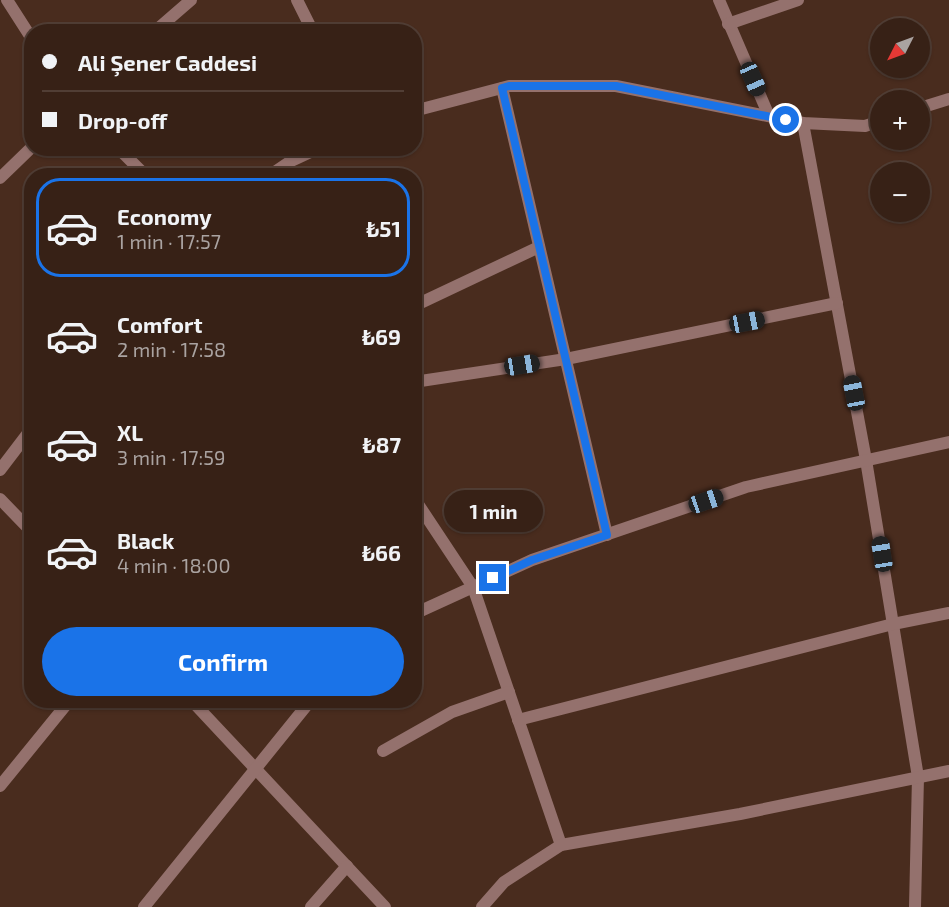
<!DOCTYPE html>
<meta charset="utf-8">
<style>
body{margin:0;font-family:"Exo 2",sans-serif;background:#422e23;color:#f1f3f6;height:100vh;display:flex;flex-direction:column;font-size:22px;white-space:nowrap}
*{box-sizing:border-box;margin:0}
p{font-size:20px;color:#aaa3a1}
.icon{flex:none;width:33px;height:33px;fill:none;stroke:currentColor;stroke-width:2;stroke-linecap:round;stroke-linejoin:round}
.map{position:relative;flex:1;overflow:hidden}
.panel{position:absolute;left:24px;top:168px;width:398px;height:540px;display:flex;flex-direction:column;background:#372116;border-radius:24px;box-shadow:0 2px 4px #0004,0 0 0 2px #513e35}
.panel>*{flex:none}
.banner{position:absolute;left:24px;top:24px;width:398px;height:132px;border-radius:24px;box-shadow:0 2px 4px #0004,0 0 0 2px #513e35;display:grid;align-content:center;height:132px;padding:0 18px;background:#372116}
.needle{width:39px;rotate:228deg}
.buttons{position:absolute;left:870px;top:18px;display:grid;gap:12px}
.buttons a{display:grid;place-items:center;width:60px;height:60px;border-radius:50%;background:#372116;box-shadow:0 2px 4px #0004,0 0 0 2px #513e35;font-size:30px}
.end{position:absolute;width:27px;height:27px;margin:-14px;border:8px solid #1a73e8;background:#fff;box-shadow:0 0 0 3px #fff}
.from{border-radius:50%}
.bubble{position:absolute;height:42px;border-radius:21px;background:#372116;box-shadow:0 2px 4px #0004,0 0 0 2px #513e35;font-size:20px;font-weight:700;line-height:42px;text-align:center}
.car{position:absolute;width:18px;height:36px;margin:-18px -9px;border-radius:8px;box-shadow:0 0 4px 2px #0007;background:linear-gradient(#222 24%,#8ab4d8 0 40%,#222 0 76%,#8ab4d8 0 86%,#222 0)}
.banner b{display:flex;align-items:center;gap:21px;height:57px;font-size:22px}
.banner b+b{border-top:2px solid #513e35}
.banner i{width:15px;height:15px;background:#f1f3f6}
ul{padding:10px 0 0;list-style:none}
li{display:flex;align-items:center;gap:18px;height:99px;margin:0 12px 9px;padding:0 6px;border:3px solid transparent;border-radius:24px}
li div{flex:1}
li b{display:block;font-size:22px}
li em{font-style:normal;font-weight:700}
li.selected{border-color:#1a73e8}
li>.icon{width:54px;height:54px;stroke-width:1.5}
.button{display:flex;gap:12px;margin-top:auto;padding:12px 18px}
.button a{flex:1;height:69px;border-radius:36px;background:#1a73e8;color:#fff;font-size:24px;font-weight:700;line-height:69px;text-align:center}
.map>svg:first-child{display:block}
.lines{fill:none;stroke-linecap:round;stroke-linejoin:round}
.minor{stroke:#94716d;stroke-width:12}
.route{stroke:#1a73e8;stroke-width:8}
</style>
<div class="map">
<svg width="949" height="907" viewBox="0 0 949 907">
<rect width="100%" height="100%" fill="#492c1e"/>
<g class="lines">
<!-- minor -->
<g class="minor">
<path d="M7,0L32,39"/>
<path d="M297,0L313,32"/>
<path d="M719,0L769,116"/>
<path d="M728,24L798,0"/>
<path d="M154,32L191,0"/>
<path d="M502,88L607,535"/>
<path d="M920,108L949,99"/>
<path d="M414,111L509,86H616L803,123L865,126L880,121"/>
<path d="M803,123L866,460L918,777L915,907"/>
<path d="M118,148L146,176"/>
<path d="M269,176L291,161L319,148"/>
<path d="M0,178L32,147"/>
<path d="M414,306L539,247"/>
<path d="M414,382L566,359L837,303"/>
<path d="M0,470L32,428"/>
<path d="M414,498L473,587L561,845"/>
<path d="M0,499L32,532"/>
<path d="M414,614L532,560L746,487L949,442"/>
<path d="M191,700L385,907"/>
<path d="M518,720L893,624L949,613"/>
<path d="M383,751L452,712L509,692"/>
<path d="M0,786L70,700"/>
<path d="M144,907L311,700"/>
<path d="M311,907L347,866"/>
<path d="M482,907L504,882L561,845L740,814L949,771"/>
</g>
</g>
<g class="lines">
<!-- route -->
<path class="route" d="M493,578L532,560L607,535L502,88L509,86H616L786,120"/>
</g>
</svg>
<div class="buttons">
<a><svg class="needle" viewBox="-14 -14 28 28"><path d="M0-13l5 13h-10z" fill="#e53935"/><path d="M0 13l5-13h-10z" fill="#aaa3a1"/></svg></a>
<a>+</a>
<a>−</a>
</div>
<i class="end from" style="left:786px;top:120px"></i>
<i class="end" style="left:493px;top:578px"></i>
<div class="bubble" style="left:444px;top:490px;width:99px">1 min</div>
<i class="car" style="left:753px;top:79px;rotate:156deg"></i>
<i class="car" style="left:747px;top:322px;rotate:79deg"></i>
<i class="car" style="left:522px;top:365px;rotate:81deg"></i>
<i class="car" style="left:854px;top:393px;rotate:349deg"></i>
<i class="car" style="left:706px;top:501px;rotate:71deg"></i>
<i class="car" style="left:882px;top:554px;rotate:351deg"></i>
<div class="banner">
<b><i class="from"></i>Ali Şener Caddesi</b>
<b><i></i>Drop-off</b>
</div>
<section class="panel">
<ul>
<li class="selected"><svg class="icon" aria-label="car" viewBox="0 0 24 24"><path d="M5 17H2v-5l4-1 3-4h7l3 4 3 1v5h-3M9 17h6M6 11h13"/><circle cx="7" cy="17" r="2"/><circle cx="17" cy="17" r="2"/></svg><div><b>Economy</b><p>1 min · 17:57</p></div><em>₺51</em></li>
<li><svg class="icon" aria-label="car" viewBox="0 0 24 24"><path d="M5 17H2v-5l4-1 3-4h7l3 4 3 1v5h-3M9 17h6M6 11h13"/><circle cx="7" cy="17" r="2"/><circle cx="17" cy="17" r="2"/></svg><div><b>Comfort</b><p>2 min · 17:58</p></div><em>₺69</em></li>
<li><svg class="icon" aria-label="car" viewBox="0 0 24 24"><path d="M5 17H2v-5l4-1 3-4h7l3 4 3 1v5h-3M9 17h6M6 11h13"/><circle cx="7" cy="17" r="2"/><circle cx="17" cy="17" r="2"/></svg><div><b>XL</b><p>3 min · 17:59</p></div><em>₺87</em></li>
<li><svg class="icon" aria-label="car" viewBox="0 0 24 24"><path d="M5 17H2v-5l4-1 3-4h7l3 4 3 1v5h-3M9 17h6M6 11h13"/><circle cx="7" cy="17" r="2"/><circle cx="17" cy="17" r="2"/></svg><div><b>Black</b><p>4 min · 18:00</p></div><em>₺66</em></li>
</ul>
<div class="button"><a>Confirm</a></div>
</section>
</div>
